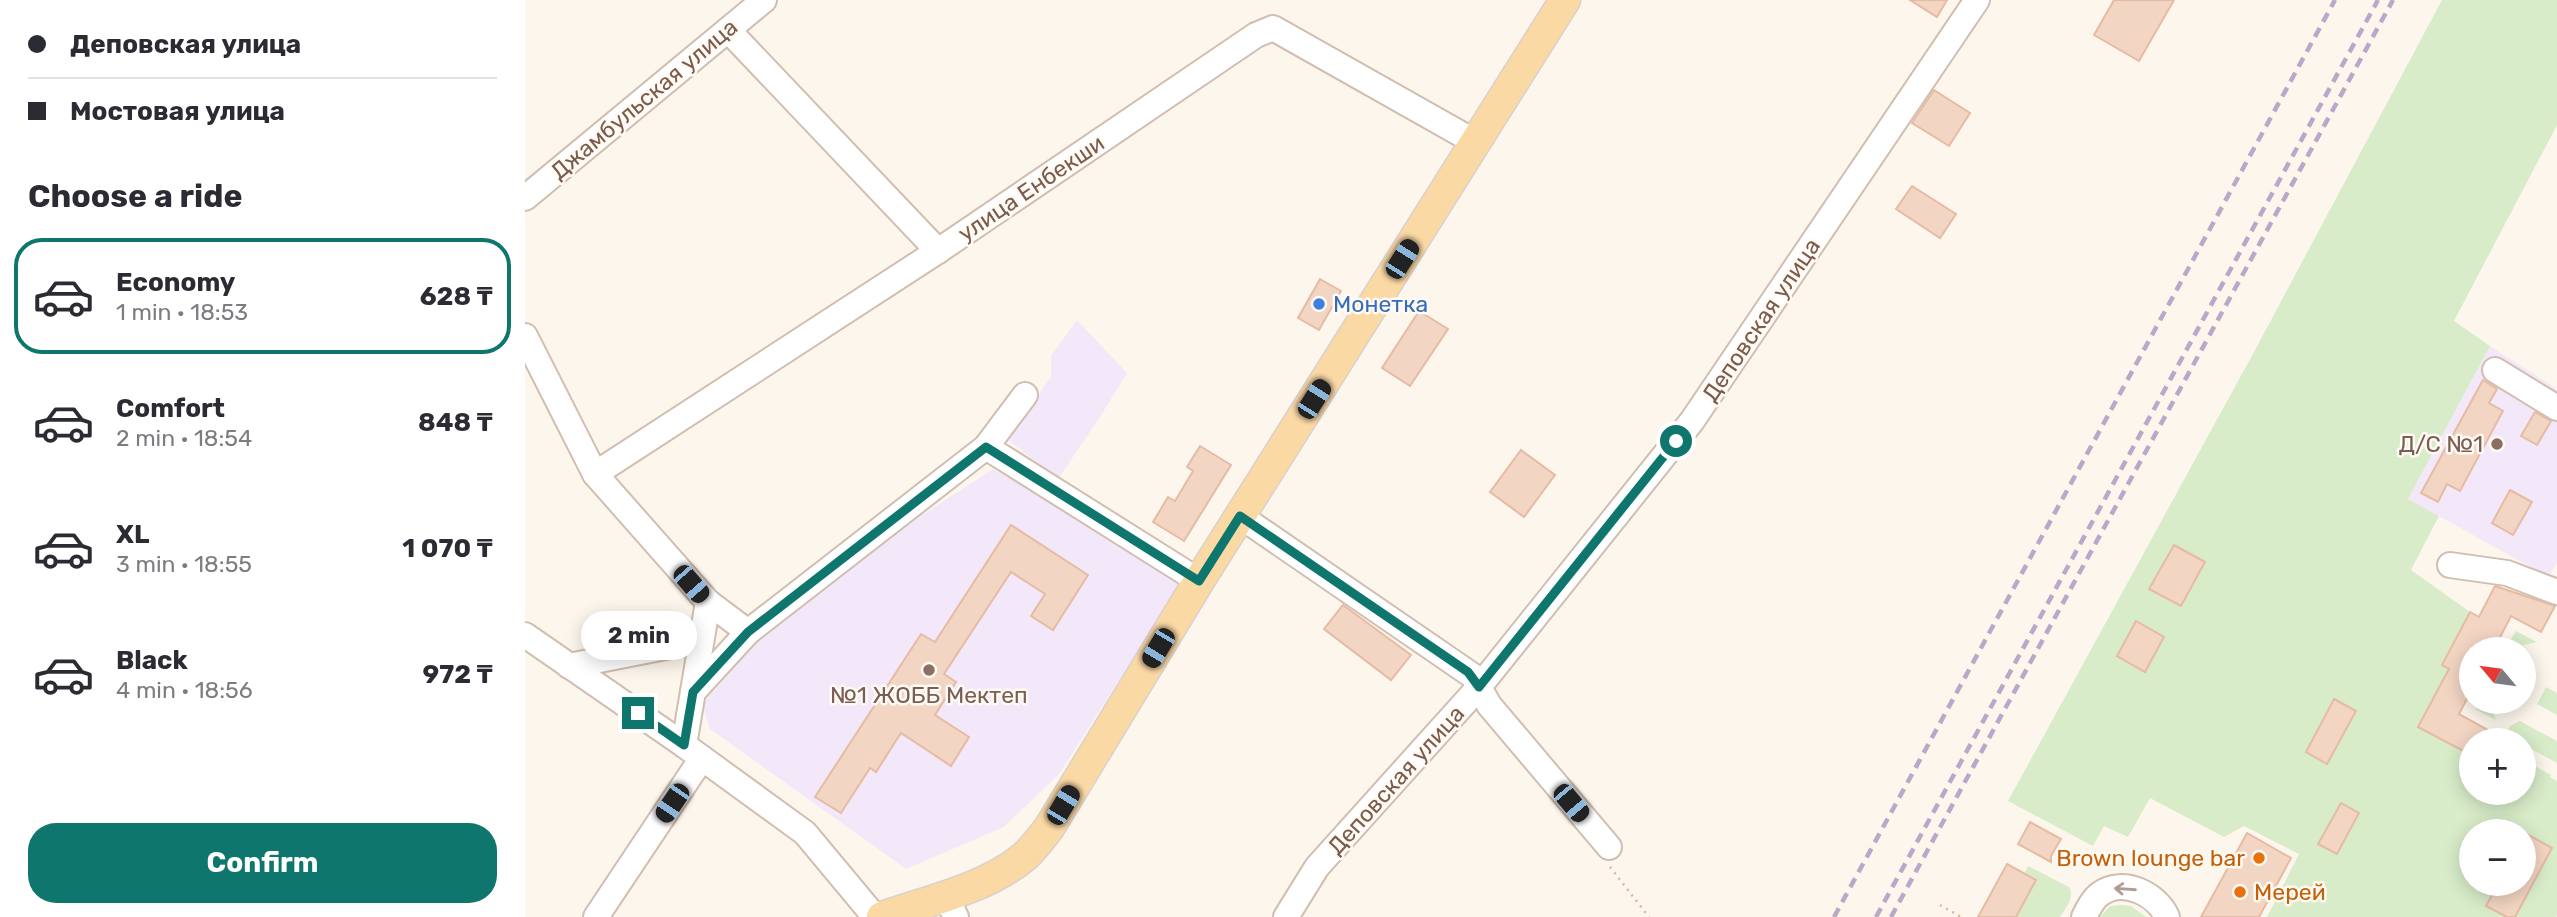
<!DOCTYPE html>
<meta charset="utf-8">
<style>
body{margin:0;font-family:Rubik,sans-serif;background:#f2f2f3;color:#2b2b33;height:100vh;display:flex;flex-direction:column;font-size:26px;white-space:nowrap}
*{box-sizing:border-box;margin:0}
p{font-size:23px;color:#7c7c81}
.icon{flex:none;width:38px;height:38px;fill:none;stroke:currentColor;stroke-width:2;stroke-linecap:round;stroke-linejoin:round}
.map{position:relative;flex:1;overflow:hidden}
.side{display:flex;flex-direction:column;background:#fff;width:525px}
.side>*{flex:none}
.top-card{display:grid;align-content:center;height:154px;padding:0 28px;background:#fff}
.needle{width:46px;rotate:299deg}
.tools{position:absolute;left:1934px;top:637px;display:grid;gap:14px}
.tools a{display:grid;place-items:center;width:77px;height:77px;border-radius:50%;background:#fff;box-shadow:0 4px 18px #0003;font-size:35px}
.end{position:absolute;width:32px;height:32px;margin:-16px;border:9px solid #0f766e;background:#fff;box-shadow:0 0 0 4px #fff}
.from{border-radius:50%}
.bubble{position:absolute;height:49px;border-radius:24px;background:#fff;box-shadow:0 4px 18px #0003;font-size:23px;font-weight:700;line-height:49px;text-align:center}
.car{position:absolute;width:21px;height:42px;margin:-21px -10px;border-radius:9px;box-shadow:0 0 5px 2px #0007;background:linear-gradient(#222 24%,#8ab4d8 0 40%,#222 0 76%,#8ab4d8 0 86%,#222 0)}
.top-card b{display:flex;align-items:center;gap:24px;height:66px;font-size:26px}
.top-card b+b{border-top:2px solid #e1e1e2}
.top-card i{width:18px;height:18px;background:#2b2b33}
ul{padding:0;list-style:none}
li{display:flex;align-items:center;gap:21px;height:116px;margin:0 14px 10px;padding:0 14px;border:4px solid transparent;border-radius:28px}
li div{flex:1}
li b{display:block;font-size:26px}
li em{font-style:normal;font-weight:700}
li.on{border-color:#0f766e}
li>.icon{width:63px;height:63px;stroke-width:1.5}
h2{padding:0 28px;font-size:32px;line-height:84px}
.action{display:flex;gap:14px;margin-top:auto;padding:14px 28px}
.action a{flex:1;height:80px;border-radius:28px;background:#0f766e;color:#fff;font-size:28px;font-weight:700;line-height:80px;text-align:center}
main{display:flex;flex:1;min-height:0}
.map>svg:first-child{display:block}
.education{fill:#f3e8fa}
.green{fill:#d8ecc9;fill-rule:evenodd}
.building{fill:#f3d5c3;stroke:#e6bba3;stroke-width:2}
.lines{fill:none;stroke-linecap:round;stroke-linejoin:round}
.minor-casing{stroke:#d1beb0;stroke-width:28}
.major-casing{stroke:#dad1cd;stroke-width:33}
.path{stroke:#d9b8a5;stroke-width:2.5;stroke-dasharray:2 5;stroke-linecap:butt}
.minor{stroke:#fff;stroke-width:24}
.major{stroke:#fbd9a5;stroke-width:30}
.rail{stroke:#b9a8c9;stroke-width:4.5;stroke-dasharray:10 7;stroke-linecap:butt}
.oneway{stroke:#af9d94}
.route{stroke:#0f766e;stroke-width:9}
.shop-dot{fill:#3f7fe0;stroke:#fffaf3;stroke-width:2.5}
.education-dot{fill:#8d6e63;stroke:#fffaf3;stroke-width:2.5}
.food-dot{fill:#e8710a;stroke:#fffaf3;stroke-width:2.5}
.labels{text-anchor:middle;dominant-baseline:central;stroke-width:5;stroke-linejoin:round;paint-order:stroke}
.street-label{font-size:23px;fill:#7a5c4d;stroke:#fffaf3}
.shop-label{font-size:23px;fill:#366cbe;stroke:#fffaf3;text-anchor:start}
.education-label{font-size:23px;fill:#785e54;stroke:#fffaf3;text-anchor:end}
.food-label{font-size:23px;fill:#c56008;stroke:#fffaf3;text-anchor:end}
</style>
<main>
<section class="side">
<div class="top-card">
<b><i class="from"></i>Деповская улица</b>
<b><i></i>Мостовая улица</b>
</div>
<h2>Choose a ride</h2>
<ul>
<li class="on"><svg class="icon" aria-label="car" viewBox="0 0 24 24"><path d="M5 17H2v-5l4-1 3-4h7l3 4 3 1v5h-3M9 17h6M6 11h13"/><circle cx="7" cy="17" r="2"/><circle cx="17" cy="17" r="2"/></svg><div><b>Economy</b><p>1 min · 18:53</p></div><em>628 ₸</em></li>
<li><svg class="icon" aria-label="car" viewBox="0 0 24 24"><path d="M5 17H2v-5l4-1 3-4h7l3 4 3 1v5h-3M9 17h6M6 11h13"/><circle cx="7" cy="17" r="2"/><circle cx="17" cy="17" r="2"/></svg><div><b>Comfort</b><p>2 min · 18:54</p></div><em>848 ₸</em></li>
<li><svg class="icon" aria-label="car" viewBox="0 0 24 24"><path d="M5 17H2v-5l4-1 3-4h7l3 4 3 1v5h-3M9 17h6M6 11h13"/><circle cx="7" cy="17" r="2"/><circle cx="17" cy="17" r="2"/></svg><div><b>XL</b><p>3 min · 18:55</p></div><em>1 070 ₸</em></li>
<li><svg class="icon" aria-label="car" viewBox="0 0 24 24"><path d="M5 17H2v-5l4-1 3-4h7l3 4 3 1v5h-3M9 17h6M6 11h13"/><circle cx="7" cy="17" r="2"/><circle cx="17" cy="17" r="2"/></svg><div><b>Black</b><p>4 min · 18:56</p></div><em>972 ₸</em></li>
</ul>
<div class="action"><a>Confirm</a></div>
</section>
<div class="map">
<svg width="2032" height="917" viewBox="0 0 2032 917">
<rect width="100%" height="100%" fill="#fdf6ec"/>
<!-- education -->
<g class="education">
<path d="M552,320L602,373L575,417L533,479L482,439L526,377V356Z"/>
<path d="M1965,346L2032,389V562L2024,577L1883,499Z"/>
<path d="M468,469L658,581L534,774L479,827L381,869L185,729L177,704L238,636L374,530Z"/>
</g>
<!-- green -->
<g class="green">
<path d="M1917,0H2032V125L1929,321L1965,346L1883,499L1914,516L1886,570L1945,612L1917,665L1924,669L1893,727L1946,755V793H1998L1999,760L2026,775L2025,777L2032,781V915L2031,917H1742L1774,854L1719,826L1699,837L1625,798L1603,837L1579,826L1568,846L1483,801L1729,352ZM1946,831H1998V884H1946Z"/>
<path d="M1991,631L2012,642L1980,649Z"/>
<path d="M2021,687L2032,693V715L2012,704Z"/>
<path d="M1953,702H1964L1971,720L1950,709Z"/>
<path d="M1995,721L2032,741V763L1999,745L1998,740H1990L1980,735L1985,726Z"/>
<path d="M1503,866L1544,887C1550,897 1541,908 1535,917H1491L1511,881L1499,874Z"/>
<path d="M1596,905L1606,906L1621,917H1575L1585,906Z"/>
</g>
<!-- building -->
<g class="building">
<path d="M1385,0H1422L1412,17Z"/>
<path d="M1589,0H1649L1614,61L1569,35Z"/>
<path d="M1409,90L1445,113L1424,146L1387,123Z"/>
<path d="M1387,186L1431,214L1415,238L1371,209Z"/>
<path d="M795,279L816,291L794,330L773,318Z"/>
<path d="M894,311L923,329L885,386L857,368Z"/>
<path d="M1958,380L1972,389L1964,403L1978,411L1935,491L1922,484L1913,502L1896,493Z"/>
<path d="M2010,412L2026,421L2012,445L1996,436Z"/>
<path d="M675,446L706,465L659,541L628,522L643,497L650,501L668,471L662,467Z"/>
<path d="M996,450L1030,475L999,517L965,492Z"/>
<path d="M1985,490L2007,502L1988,535L1967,523Z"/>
<path d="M486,525L563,575L528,630L506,616L520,594L486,572L419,674L431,682L410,715L444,737L426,766L376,733L351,772L345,768L316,813L290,797L396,634L410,642Z"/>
<path d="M1649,545L1680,562L1656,606L1624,589Z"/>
<path d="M1970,586L2030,606L2016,632L1986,616L1969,649H1946V691L1934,714L1963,730L1957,740H1946V755L1893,727L1924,669L1917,665L1945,612L1954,617Z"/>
<path d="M818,605L886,655L866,680L799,629Z"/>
<path d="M1611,621L1639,637L1620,672L1592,656Z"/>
<path d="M1809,699L1831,711L1802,764L1781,752Z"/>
<path d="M1816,803L1834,813L1812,854L1793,844Z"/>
<path d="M1505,822L1536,839L1526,856V862L1493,844Z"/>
<path d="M1998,832L2027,848L1990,917H1982L1961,906L1973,884H1998Z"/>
<path d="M1722,833L1766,858L1734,917H1676Z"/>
<path d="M1482,864L1511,880L1491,917H1453Z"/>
</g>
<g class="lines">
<defs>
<g id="minor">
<path d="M203,30L413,251"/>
<path d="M0,198L239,0"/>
<path d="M0,336L70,474L183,602L223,632L168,692"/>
<path d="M1970,370L2032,408"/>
<path d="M461,447L674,581"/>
<path d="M70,474L413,251L731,35L748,28L950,142"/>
<path d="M715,516L948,676L964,705L1084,847"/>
<path d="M1925,565L1982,573L2032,592"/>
<path d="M183,602L159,745L280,833L350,917"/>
<path d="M223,632L461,447L500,395"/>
<path d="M0,635L159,745"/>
<path d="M44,666L176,640"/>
<path d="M420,895L431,917"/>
<path d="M71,917L177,758"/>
<path d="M761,917L792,867L954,687L1167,421L1452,0"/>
<path d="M1559,917C1563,909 1568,899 1575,894C1598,877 1632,894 1642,917"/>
</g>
<path id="major" d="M357,917C403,901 460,889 499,857C509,848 516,838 524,828L674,581L1040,0"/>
</defs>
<!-- minor casing -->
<use href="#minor" class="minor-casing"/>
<!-- major casing -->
<use href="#major" class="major-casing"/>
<!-- path -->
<g class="path">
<path d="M1085,867L1124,917"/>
<path d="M1415,905L1436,917"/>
</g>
<!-- minor -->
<use href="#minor" class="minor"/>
<!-- major -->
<use href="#major" class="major"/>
<!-- rail -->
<g class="rail">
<path d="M1309,917L1810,0"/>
<path d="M1351,917L1853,0"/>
<path d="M1366,917L1868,0"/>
</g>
</g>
<!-- one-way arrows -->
<defs><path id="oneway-shaft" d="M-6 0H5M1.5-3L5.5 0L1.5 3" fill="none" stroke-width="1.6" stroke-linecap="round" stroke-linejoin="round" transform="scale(1.75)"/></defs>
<use class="oneway" href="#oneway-shaft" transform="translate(1600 889) rotate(-176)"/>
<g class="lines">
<!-- route -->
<path class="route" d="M113,713L159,745L168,692L223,632L461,447L674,581L715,516L943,672L954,687L1151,441"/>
</g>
<!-- markers -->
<circle class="shop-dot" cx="794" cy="304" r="7"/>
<g class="education-dot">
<circle cx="1972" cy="444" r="7"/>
<circle cx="404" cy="670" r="7"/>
</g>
<g class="food-dot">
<circle cx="1734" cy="858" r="7"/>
<circle cx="1715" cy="892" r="7"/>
</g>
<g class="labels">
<!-- street labels -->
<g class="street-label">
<text transform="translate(119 99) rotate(-40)">Джамбульская улица</text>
<text transform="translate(506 188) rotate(-34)">улица Енбекши</text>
<text transform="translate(1236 320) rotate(-56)">Деповская улица</text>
<text transform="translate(871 780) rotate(-48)">Деповская улица</text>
</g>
<!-- shop labels -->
<g class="shop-label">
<text x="808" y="304">Монетка</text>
</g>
<!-- education labels -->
<g class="education-label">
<text x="1958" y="444">Д/С №1</text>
<text x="404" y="695" text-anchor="middle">№1 ЖОББ Мектеп</text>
</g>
<!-- food labels -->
<g class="food-label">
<text x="1720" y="858">Brown lounge bar</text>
<text x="1729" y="892" text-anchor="start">Мерей</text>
</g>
</g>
</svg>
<div class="tools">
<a><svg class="needle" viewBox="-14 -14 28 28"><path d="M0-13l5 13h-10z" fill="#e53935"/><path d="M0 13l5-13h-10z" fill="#7c7c81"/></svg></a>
<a>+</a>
<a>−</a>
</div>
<i class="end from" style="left:1151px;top:441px"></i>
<i class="end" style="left:113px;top:713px"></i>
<div class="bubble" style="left:56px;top:611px;width:116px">2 min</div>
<i class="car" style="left:877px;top:259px;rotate:32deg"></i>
<i class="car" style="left:789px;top:399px;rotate:32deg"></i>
<i class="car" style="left:166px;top:584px;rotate:139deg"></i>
<i class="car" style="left:633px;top:648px;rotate:211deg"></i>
<i class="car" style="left:147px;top:803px;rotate:214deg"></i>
<i class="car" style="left:1046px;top:803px;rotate:140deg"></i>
<i class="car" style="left:538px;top:805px;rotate:31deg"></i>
</div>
</main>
